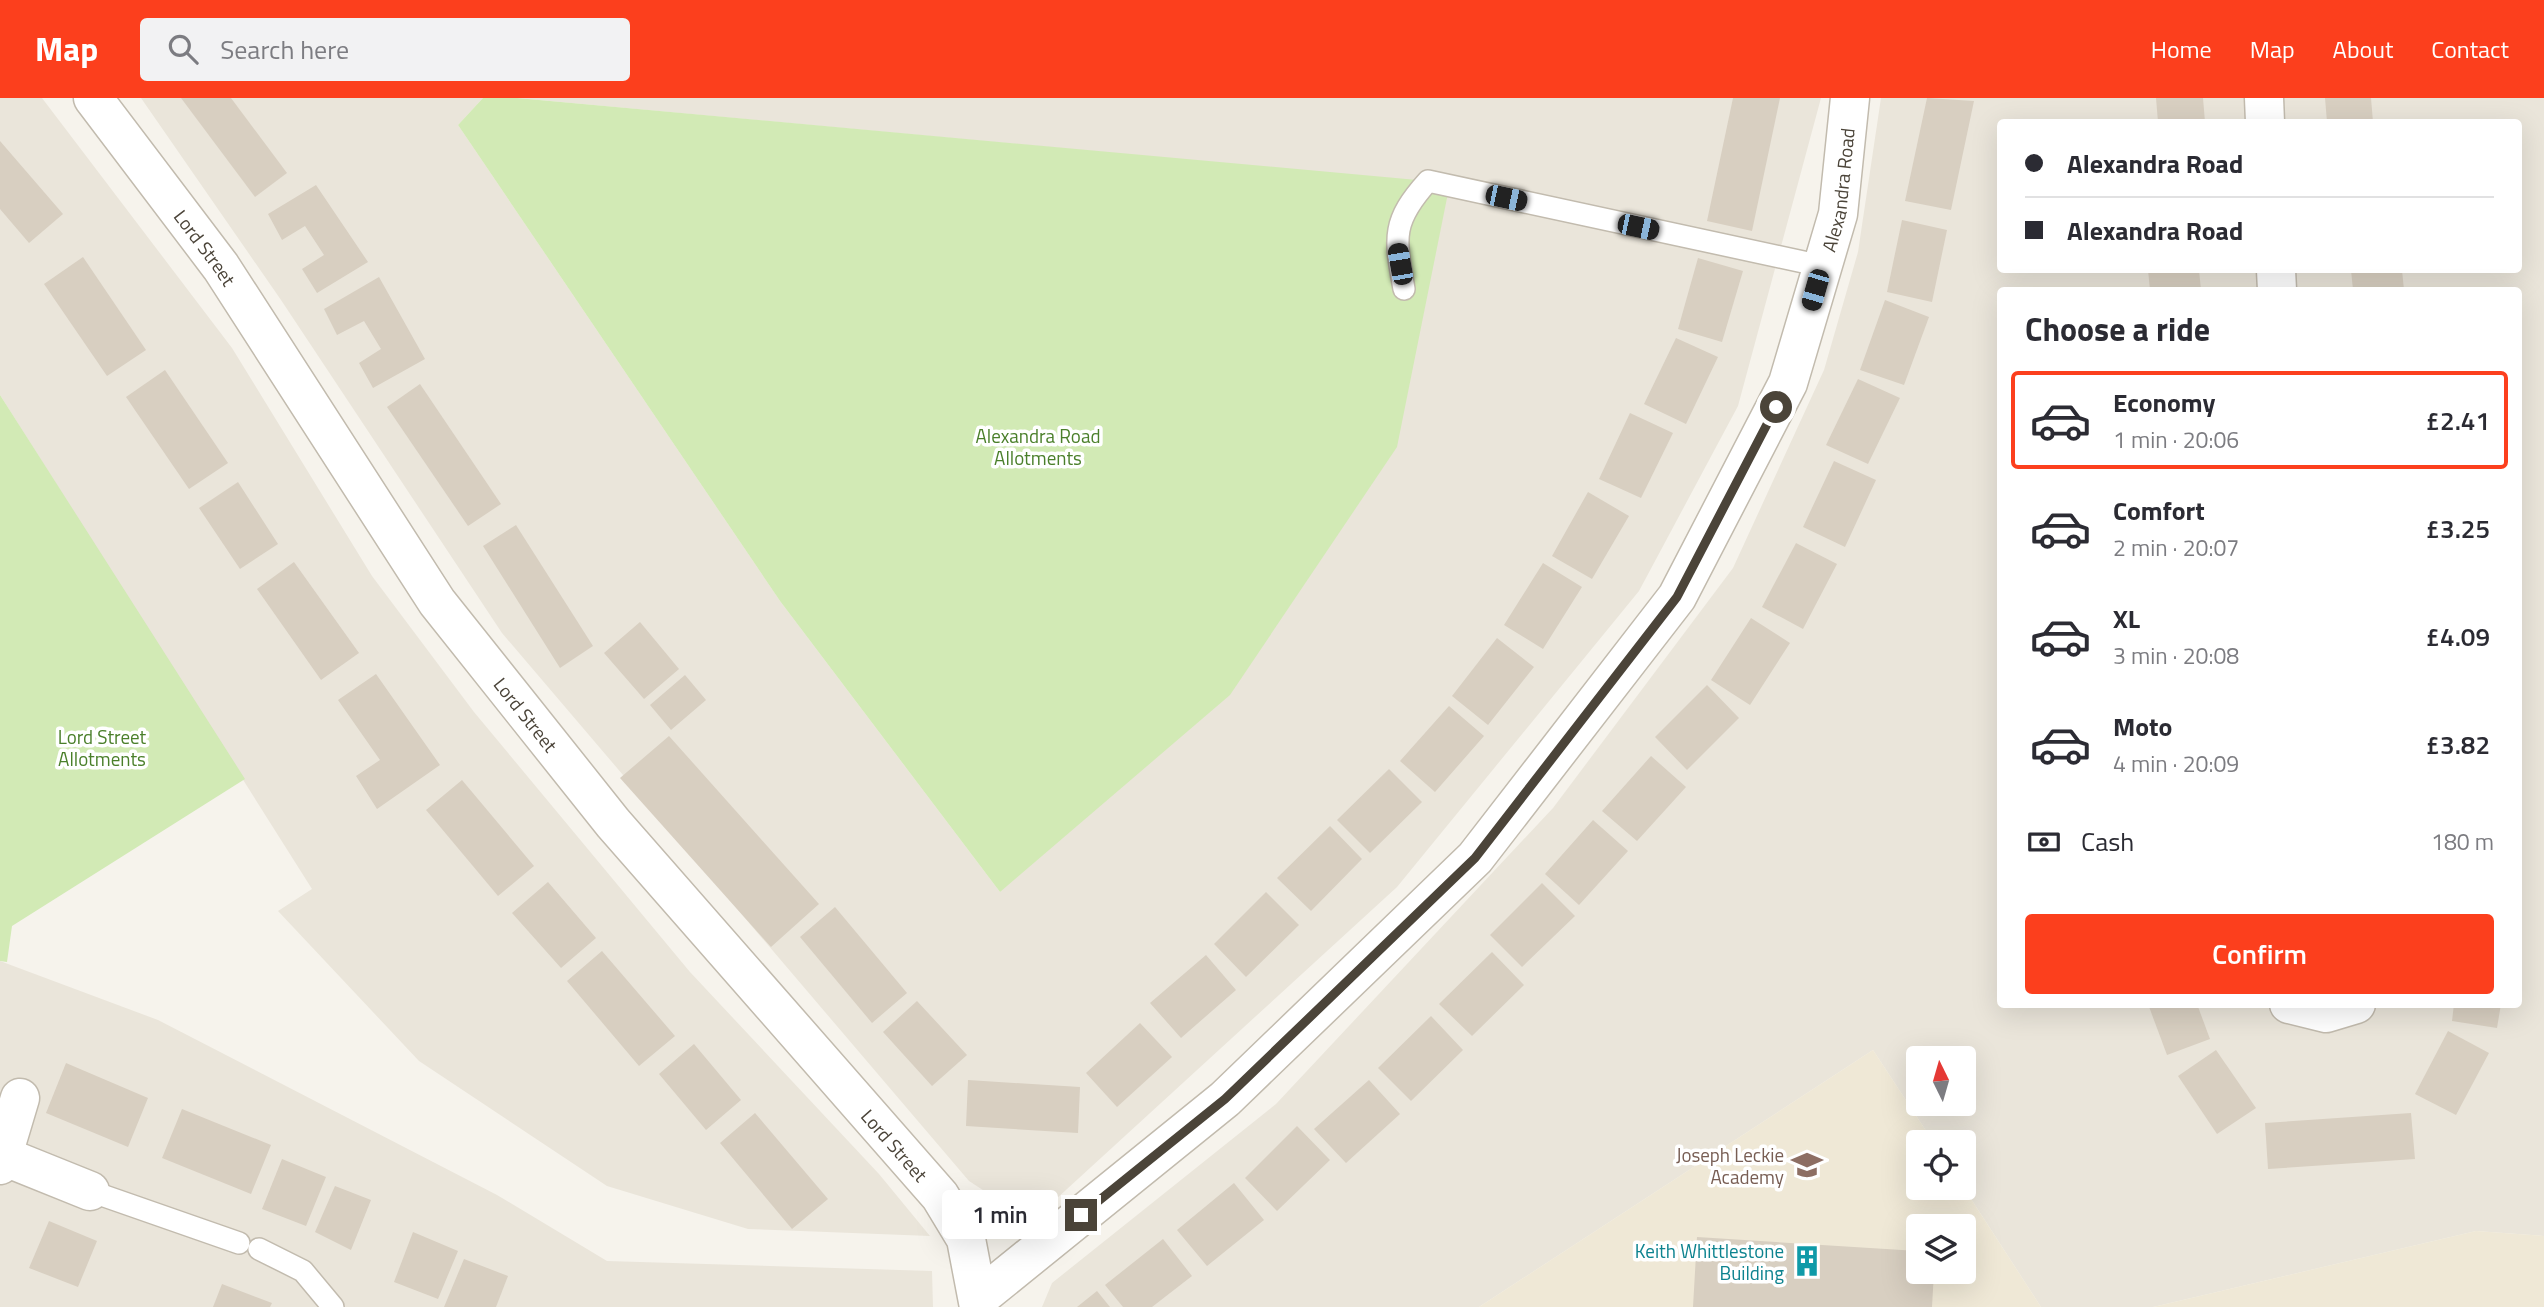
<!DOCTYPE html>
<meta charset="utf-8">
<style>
body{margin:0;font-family:"Titillium Web",sans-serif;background:#f2f2f3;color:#2b2b33;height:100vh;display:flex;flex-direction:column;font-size:26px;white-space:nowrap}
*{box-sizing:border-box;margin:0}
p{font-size:23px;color:#7c7c81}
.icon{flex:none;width:38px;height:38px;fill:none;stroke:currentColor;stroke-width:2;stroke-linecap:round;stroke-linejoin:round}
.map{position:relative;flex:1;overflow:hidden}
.sheet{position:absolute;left:1997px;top:189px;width:525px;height:721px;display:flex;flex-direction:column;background:#fff;border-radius:7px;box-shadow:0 7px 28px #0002}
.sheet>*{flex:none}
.banner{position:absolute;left:1997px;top:21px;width:525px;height:154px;border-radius:7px;box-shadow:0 7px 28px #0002;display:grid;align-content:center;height:154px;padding:0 28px;background:#fff}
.needle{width:46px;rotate:355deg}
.tools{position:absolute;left:1906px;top:948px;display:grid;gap:14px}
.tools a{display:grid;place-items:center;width:70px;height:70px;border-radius:7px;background:#fff;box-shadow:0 7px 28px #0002;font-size:35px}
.end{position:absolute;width:32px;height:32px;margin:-16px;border:9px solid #4b4439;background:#fff;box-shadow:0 0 0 4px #fff}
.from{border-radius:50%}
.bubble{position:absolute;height:49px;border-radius:7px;background:#fff;box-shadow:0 7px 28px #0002;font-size:23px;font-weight:600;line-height:49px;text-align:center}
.car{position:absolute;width:21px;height:42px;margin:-21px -10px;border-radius:9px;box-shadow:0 0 5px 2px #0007;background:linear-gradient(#222 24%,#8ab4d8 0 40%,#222 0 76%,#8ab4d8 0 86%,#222 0)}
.banner b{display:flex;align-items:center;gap:24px;height:66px;font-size:26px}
.banner b+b{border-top:2px solid #e1e1e2}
.banner i{width:18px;height:18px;background:#2b2b33}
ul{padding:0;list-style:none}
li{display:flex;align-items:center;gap:21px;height:98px;margin:0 14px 10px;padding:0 14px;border:4px solid transparent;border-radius:7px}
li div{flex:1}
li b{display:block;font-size:26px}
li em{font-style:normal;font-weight:600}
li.selected{border-color:#fc3f1d}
li>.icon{width:63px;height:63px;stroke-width:1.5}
h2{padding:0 28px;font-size:32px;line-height:84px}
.pay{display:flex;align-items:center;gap:18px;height:77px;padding:0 28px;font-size:26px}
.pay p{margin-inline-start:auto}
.primary-button{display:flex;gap:14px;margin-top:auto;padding:14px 28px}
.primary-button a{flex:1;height:80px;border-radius:7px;background:#fc3f1d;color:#fff;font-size:28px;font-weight:600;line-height:80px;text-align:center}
header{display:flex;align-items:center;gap:42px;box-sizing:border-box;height:98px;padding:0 35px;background:#fc3f1d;color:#fff}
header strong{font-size:33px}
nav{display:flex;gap:38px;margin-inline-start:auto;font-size:24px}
.search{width:490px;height:63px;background:#f2f2f3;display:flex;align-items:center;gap:18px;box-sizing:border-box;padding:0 24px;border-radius:7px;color:#7c7c81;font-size:26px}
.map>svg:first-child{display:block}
.residential{fill:#eae5da;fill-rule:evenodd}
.education{fill:#efe8d6;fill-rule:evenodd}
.green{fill:#d2eab5}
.building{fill:#d8cfc1}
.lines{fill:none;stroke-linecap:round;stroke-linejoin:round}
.lane-casing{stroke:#c2bbae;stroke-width:24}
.street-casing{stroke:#c2bbae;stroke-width:41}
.lane{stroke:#fff;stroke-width:21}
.street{stroke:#fff;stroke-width:38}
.route{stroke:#4b4439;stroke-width:9}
.labels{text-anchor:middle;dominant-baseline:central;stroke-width:7;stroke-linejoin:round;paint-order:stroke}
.street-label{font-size:19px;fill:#4b4439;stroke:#fff}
.park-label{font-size:19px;fill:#4a7f2a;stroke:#fff}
.education-label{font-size:19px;fill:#785e54;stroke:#fff;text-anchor:end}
.culture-label{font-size:19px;fill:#0d838f;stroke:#fff;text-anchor:end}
</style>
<header>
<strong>Map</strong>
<div class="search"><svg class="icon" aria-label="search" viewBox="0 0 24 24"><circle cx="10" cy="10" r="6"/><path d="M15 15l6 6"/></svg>Search here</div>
<nav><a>Home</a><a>Map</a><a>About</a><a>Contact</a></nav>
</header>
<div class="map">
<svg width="2544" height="1209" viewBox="0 0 2544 1209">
<rect width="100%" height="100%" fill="#f6f3ec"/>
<!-- residential -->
<g class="residential">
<path d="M0,0H42L232,250L372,478L474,614L690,874L879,1076L930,1138L748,1131L607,1088L419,963L278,813L312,791L0,297Z"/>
<path d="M141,0H483L458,27L780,503L1000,794L1450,86L517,0H1821L1738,308L1639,493L1397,789L1055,1102L1009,1109L969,1083L502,535L281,202Z"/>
<path d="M1881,0H2544V1138L2476,1133L2153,1209H2041L1964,1090V1045H1934L1873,952L1479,1209H1042L1052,1185L1276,1006L1553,710L1733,470L1824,272L1858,154ZM2000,24H2518V172H2000ZM2000,192H2518V906H2000ZM1918,961H1964V1006H1918Z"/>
<path d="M0,863L158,922L497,1097L607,1163L932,1173L933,1209H0Z"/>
</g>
<!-- education -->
<g class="education">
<path d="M1873,952L1934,1045H1918V1090H1964L2041,1209H1479ZM1918,1129H1964V1174H1918Z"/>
<path d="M2476,1133L2544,1138V1209H2153Z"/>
</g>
<!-- green -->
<g class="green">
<path d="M483,0H517L1450,85L1397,349L1230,597L1000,794L780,503L458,27Z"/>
<path d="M0,297L245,681L12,828L7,864L0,863Z"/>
</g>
<!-- building -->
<g class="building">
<path d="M181,0H231L287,75L255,99Z"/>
<path d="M1733,0H1780L1752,133L1707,123Z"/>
<path d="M1927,0L1974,3L1951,112L1905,103Z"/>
<path d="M2156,0H2203L2205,24H2158Z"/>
<path d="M2325,0H2371L2373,24H2327Z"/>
<path d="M0,43L63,116L29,145L0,111Z"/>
<path d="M316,87L368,164L317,195L302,171L324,157L305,128L282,142L268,116Z"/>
<path d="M1902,122L1947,132L1932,204L1887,194Z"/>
<path d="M83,159L146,252L107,278L44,186Z"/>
<path d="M1698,160L1743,173L1722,244L1678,231Z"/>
<path d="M2148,172H2199L2201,192H2150Z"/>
<path d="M2351,172H2402L2404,192H2353Z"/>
<path d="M379,179L425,261L373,290L359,265L381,251L364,223L337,237L324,211Z"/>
<path d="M1885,202L1929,219L1904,287L1860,272Z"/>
<path d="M1676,240L1718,259L1686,326L1644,306Z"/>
<path d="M165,272L228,365L189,391L126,299Z"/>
<path d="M1858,281L1900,300L1868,366L1826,347Z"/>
<path d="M420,286L501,406L468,428L387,309Z"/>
<path d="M1630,315L1673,335L1641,400L1599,381Z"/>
<path d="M1834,363L1876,382L1845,449L1803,429Z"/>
<path d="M238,384L278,446L240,471L199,410Z"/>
<path d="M1588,394L1629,418L1592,481L1552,458Z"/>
<path d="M516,427L593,548L560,570L483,448Z"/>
<path d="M1796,445L1837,466L1803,531L1762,509Z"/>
<path d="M294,464L359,555L321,582L257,491Z"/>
<path d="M1543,465L1582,489L1543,551L1504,527Z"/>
<path d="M1751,520L1790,545L1750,607L1711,582Z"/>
<path d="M640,524L679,571L644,601L604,555Z"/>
<path d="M1497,540L1534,569L1488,627L1452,598Z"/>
<path d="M376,576L440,667L377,711L356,678L380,662L338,602Z"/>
<path d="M685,577L706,602L671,632L650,607Z"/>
<path d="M1707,587L1739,620L1687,672L1655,639Z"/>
<path d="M1449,608L1484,638L1435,694L1400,663Z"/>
<path d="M669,638L819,806L771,849L620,680Z"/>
<path d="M1651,658L1686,689L1637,743L1602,713Z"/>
<path d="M1389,671L1422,704L1370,755L1337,722Z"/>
<path d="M462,682L534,768L498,798L426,712Z"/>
<path d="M1593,722L1628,753L1579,807L1545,776Z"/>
<path d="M1330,728L1362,761L1311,813L1277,780Z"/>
<path d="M548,784L596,840L561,870L512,815Z"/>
<path d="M1542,785L1575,818L1522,869L1490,837Z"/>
<path d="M1266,794L1299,827L1246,879L1214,846Z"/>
<path d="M835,809L907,895L872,925L800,839Z"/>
<path d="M602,853L675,938L639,968L567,883Z"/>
<path d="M1492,854L1524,887L1472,938L1439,906Z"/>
<path d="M1206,857L1236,892L1181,940L1150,905Z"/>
<path d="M917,903L967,957L932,988L883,934Z"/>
<path d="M2148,906H2197L2210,941L2167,957Z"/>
<path d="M2454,906H2501L2497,930L2452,923Z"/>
<path d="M1431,918L1463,952L1411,1003L1378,970Z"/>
<path d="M1140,925L1172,959L1117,1009L1086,975Z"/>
<path d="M2448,933L2489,955L2456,1017L2415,996Z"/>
<path d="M694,946L741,1002L706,1032L659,976Z"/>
<path d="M2216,952L2256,1010L2217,1036L2178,978Z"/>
<path d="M66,965L148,1000L128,1049L46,1015Z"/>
<path d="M968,982L1080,989L1078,1035L966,1028Z"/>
<path d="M1369,982L1400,1016L1346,1065L1314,1031Z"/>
<path d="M182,1011L271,1047L251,1096L162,1060Z"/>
<path d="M755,1015L828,1101L792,1131L720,1045Z"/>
<path d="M2411,1015L2415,1061L2268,1071L2265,1025Z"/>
<path d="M1297,1028L1330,1062L1277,1113L1245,1080Z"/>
<path d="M282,1061L326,1079L306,1128L262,1111Z"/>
<path d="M1234,1085L1264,1122L1207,1168L1177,1132Z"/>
<path d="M335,1088L371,1102L351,1152L315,1134Z"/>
<path d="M49,1123L97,1143L78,1189L29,1170Z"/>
<path d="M413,1134L458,1153L438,1201L394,1184Z"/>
<path d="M1697,1139L1918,1153V1174H1934L1932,1209H1693Z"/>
<path d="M1163,1141L1192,1178L1152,1209H1123L1105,1187Z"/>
<path d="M464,1161L508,1178L496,1209H444Z"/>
<path d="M222,1186L272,1205L270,1209H213Z"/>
<path d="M1097,1193L1110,1209H1077Z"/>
</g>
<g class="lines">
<defs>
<g id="lane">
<path d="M1404,191C1395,140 1391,124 1428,83L1822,168"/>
<path d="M90,1093L239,1145"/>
<path d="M259,1151L303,1173L333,1209"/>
</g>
<g id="street">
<path id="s1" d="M93,0L221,169L437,504L613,725L940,1098L966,1141L979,1209"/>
<path d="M2264,0L2265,24"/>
<path d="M2276,172L2277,192"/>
<path d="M2289,906L2326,915L2356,906"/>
<path d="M3,1058L90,1093"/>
<path d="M0,1067L20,1000"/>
<path id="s2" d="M979,1200L1225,1001L1475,760L1677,499L1788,285L1838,116L1850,0"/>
</g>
</defs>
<!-- lane casing -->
<use href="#lane" class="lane-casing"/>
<!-- street casing -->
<use href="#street" class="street-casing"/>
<!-- lane -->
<use href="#lane" class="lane"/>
<!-- street -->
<use href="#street" class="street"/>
</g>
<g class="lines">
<!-- route -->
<path class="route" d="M1081,1117L1225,1001L1475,760L1677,499L1776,309"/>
</g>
<!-- icons -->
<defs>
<symbol id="school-bare" viewBox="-9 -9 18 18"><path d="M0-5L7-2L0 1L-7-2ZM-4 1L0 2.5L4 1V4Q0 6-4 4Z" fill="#8d6e63" stroke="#fff" stroke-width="2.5" paint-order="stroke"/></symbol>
<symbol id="building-bare" viewBox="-9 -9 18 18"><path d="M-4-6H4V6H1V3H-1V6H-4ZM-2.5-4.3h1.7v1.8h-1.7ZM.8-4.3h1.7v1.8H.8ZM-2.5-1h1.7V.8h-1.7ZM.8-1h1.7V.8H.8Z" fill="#0f9aa8" stroke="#fff" stroke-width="2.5" paint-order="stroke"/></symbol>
</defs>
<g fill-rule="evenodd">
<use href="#school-bare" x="1785" y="1045" width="44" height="44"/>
<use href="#building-bare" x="1785" y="1141" width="44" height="44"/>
</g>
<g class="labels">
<!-- street labels -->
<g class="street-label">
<text stroke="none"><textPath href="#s2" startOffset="1435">Alexandra Road</textPath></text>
<text stroke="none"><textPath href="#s1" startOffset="187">Lord Street</textPath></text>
<text stroke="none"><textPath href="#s1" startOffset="754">Lord Street</textPath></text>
<text stroke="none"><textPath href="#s1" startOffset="1321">Lord Street</textPath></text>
</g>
<!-- park labels -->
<g class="park-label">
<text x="1038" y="337">Alexandra Road<tspan x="1038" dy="22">Allotments</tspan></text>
<text x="102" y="638">Lord Street<tspan x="102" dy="22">Allotments</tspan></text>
</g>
<!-- education labels -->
<g class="education-label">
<text x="1784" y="1056">Joseph Leckie<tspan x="1784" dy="22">Academy</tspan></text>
</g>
<!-- culture labels -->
<g class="culture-label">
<text x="1784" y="1152">Keith Whittlestone<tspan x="1784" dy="22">Building</tspan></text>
</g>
</g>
</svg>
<div class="tools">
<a><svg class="needle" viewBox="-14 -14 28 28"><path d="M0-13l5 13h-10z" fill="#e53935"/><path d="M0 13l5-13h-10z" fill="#7c7c81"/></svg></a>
<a><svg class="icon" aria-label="locate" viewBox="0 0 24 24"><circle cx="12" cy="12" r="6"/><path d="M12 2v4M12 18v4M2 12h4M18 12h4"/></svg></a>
<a><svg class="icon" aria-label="layers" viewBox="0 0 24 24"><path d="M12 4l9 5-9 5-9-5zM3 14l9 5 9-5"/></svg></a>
</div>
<i class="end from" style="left:1776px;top:309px"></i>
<i class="end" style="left:1081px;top:1117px"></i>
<div class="bubble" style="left:942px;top:1092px;width:116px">1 min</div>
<i class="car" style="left:1506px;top:100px;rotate:102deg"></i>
<i class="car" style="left:1638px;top:129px;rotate:102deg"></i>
<i class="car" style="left:1400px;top:166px;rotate:350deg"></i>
<i class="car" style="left:1815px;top:192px;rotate:196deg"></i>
<div class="banner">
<b><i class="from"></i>Alexandra Road</b>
<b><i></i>Alexandra Road</b>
</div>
<section class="sheet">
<h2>Choose a ride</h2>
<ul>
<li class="selected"><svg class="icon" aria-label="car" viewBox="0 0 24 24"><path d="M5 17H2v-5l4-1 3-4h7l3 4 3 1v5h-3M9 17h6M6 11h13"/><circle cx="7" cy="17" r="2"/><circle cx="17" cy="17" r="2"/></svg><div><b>Economy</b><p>1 min · 20:06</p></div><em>£2.41</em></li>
<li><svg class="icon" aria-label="car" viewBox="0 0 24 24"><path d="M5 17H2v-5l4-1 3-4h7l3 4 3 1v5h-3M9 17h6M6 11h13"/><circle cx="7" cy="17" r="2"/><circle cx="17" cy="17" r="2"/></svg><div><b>Comfort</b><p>2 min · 20:07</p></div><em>£3.25</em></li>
<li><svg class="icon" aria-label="car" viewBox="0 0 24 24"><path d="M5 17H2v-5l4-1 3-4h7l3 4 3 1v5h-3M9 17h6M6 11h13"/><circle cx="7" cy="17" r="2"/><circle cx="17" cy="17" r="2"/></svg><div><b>XL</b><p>3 min · 20:08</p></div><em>£4.09</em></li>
<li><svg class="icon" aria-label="car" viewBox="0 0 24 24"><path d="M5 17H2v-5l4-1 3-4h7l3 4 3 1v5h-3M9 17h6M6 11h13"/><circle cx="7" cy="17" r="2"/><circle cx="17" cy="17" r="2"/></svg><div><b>Moto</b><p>4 min · 20:09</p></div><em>£3.82</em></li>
</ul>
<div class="pay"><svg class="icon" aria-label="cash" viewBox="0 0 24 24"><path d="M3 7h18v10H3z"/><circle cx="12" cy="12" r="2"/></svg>Cash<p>180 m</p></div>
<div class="primary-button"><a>Confirm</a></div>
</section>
</div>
